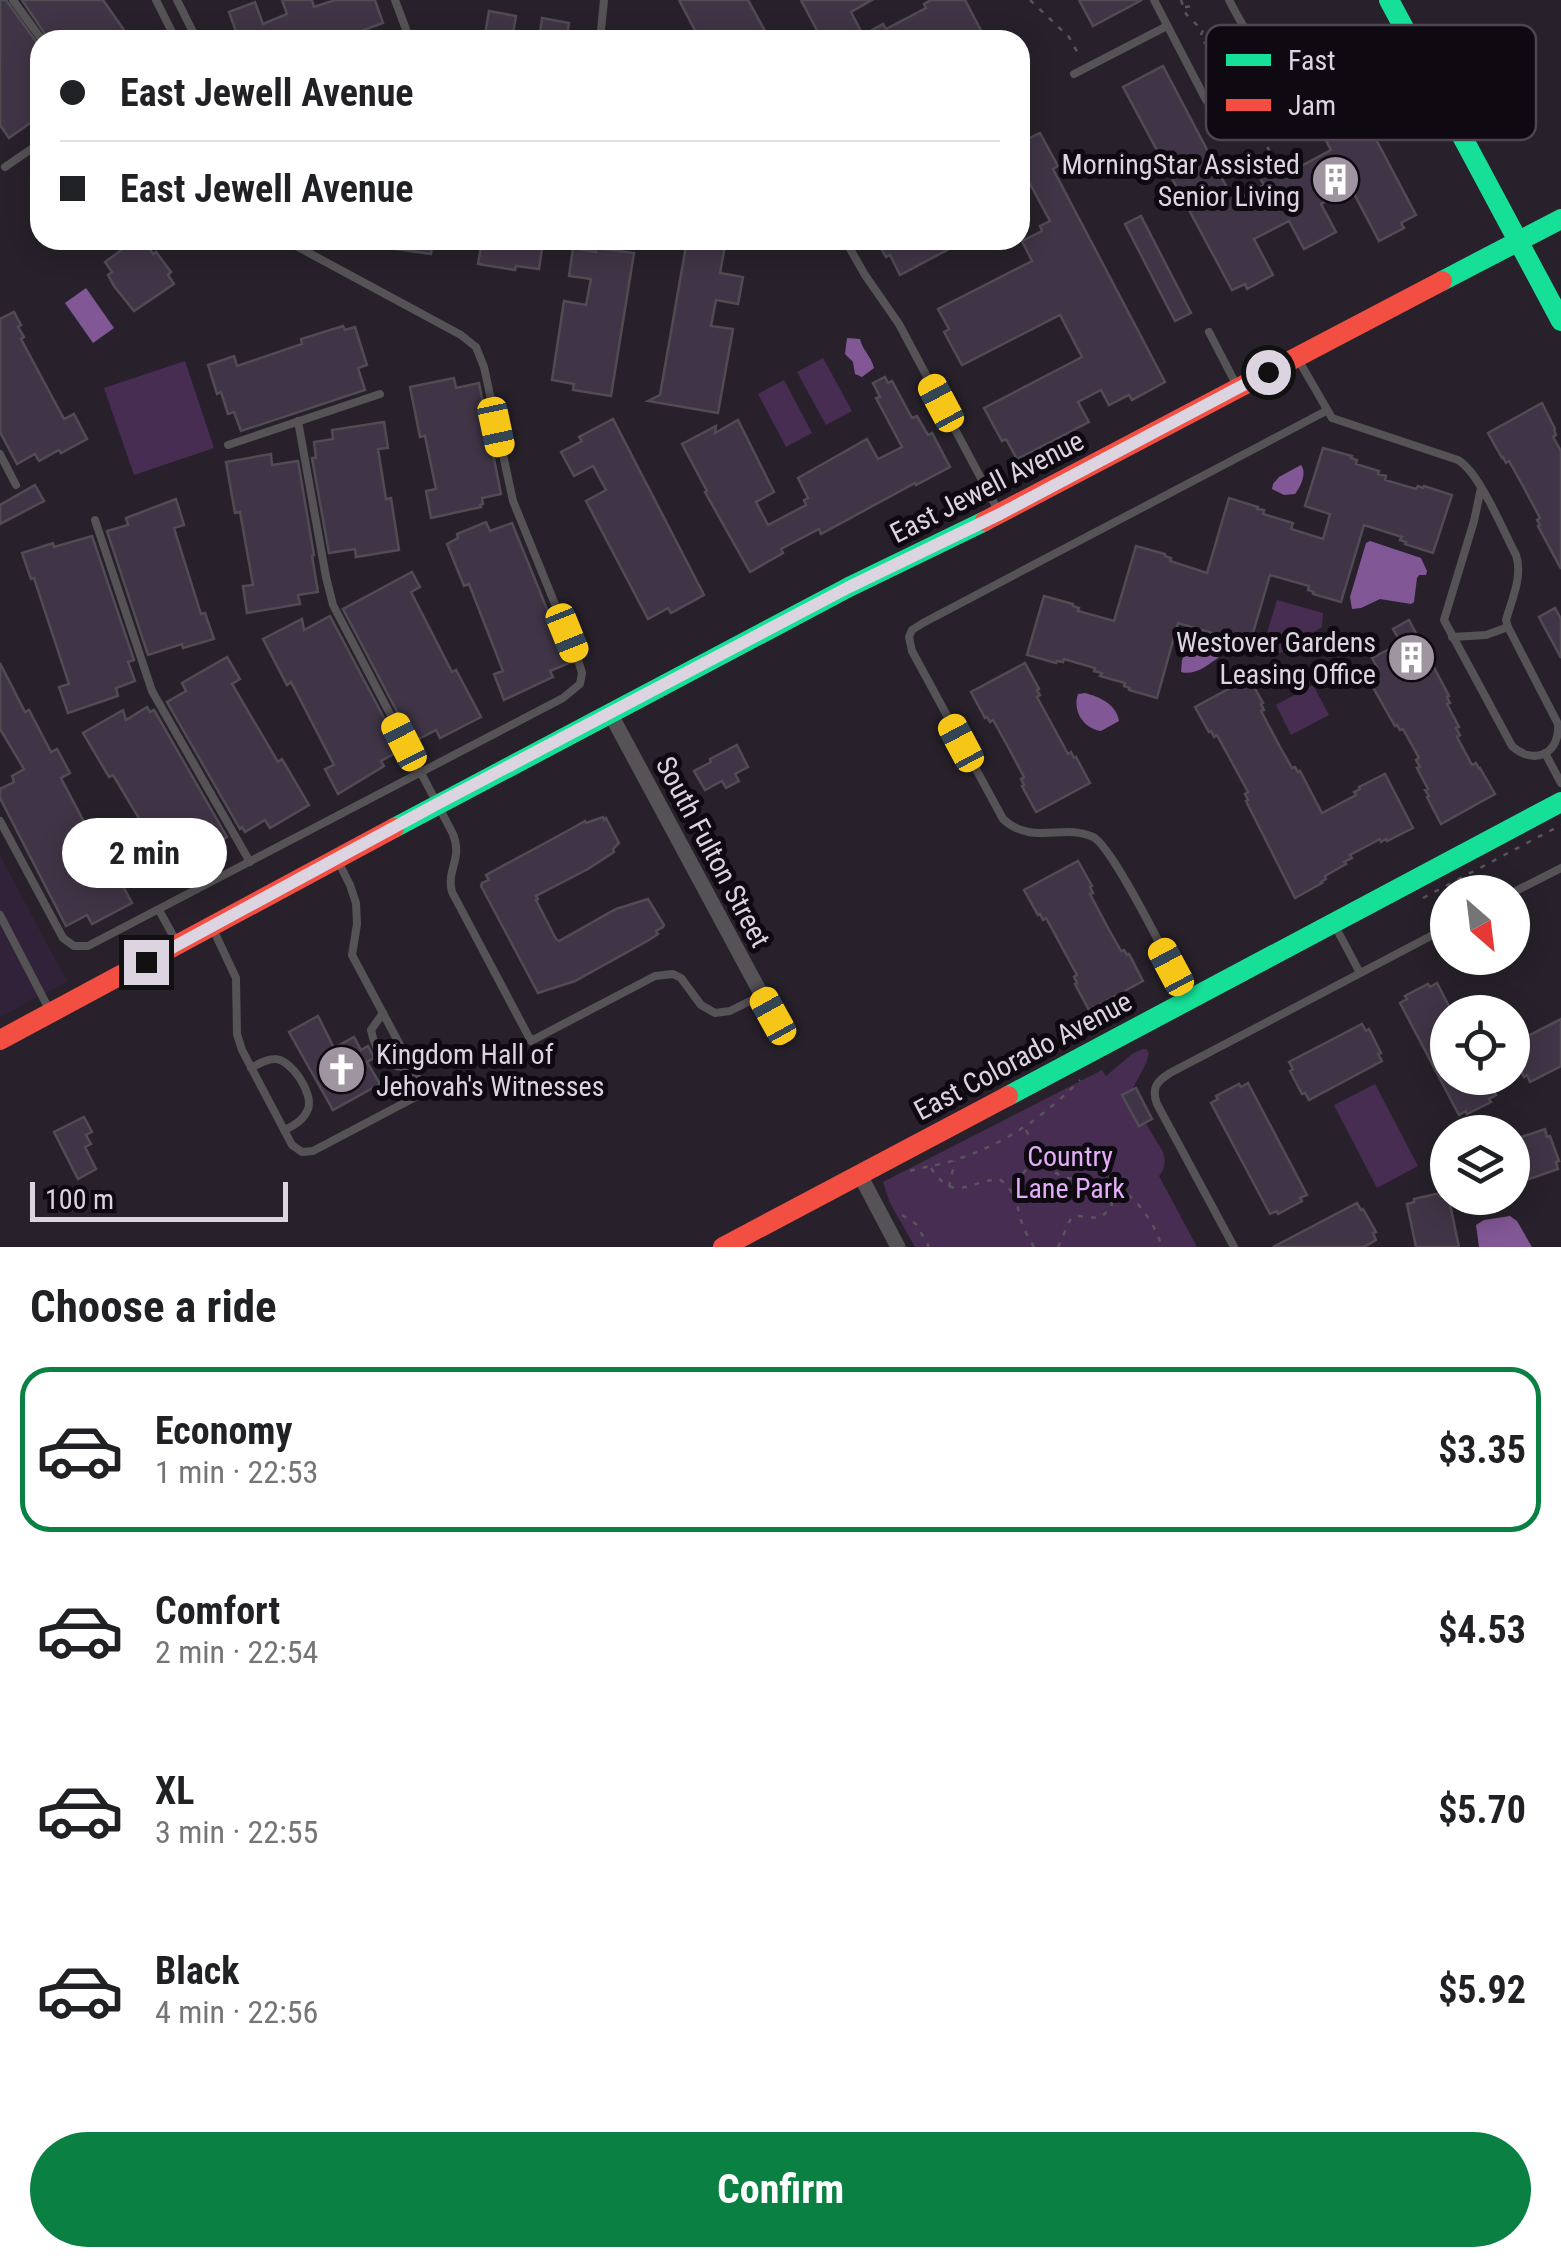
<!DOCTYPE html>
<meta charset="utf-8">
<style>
body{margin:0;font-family:"Roboto Condensed",sans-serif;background:#f6f6f6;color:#202124;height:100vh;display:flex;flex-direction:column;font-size:38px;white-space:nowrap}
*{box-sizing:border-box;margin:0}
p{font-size:32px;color:#757577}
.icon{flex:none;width:55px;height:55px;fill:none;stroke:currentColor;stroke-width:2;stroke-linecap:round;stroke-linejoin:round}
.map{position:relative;height:1247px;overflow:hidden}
.panel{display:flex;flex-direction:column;background:#fff;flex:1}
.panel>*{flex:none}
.top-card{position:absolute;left:30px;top:30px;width:1000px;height:220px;border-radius:30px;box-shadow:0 5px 25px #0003;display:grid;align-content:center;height:220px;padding:0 30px;background:#fff}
.needle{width:65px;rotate:152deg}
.buttons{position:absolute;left:1430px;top:875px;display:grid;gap:20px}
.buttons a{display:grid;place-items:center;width:100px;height:100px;border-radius:50%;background:#fff;box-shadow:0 5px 25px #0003;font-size:50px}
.scale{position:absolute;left:30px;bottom:25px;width:258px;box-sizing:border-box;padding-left:10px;border:5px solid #ddd4e1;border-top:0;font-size:28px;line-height:35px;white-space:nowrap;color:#ddd4e1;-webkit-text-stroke:8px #0f0912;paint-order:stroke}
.end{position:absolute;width:45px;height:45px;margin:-22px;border:12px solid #ddd4e1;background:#111;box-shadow:0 0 0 5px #111}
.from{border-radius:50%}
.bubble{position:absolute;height:70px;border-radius:35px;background:#fff;box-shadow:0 5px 25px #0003;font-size:32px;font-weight:700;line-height:70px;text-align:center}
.car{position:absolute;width:30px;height:60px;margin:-30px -15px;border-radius:12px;box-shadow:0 0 8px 2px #0007;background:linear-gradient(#f5c518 24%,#345 0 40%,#f5c518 0 76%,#345 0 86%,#f5c518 0)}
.top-card b{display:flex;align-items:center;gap:35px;height:95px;font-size:38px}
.top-card b+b{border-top:2px solid #e0e0e0}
.top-card i{width:25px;height:25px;background:#202124}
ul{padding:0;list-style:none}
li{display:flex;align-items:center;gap:30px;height:165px;margin:0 20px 15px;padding:0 10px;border:5px solid transparent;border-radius:30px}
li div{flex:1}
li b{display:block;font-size:38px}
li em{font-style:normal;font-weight:700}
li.current{border-color:#0b8043}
li>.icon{width:90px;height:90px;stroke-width:1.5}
h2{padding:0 30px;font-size:45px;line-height:120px}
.primary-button{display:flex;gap:20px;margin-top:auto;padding:20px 30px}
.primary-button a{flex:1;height:115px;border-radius:60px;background:#0b8043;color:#fff;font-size:40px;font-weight:700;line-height:115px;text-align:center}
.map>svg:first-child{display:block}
.built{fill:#322239}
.green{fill:#482d53}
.water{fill:#825795}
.building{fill:#403546;stroke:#514b54;stroke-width:2.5}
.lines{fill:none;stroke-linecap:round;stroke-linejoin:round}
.path{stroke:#58545a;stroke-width:2.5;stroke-dasharray:5 8;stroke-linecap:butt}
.lane{stroke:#565357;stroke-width:8}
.street{stroke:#565357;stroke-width:15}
.fast{stroke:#16e098;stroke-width:20}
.jam{stroke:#f24e42;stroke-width:20}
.route{stroke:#ddd4e1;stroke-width:12}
.labels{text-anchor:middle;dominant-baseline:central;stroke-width:10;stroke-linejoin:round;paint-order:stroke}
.poi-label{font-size:28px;fill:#ddd4e1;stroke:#0f0912;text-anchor:end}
.street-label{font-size:28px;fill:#ddd4e1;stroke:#0f0912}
.park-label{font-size:28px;fill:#e2aef8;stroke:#0f0912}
.key{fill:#0f0912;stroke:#4d4650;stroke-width:2.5}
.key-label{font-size:28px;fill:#ddd4e1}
</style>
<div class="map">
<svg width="1561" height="1247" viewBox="0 0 1561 1247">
<rect width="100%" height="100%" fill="#28212b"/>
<!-- built -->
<path class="built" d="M0,855L67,982L0,1017Z"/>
<!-- green -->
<g class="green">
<path d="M823,358L852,411L826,425L797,372Z"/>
<path d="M185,361L214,448L134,475L104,388Z"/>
<path d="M784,380L812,433L786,447L758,394Z"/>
<path d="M1277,600L1323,613L1322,627L1280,653H1261Z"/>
<path d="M1313,685L1329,715L1291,735L1276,705Z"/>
<path d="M1143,1049H1146L1149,1053C1147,1067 1134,1081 1130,1097L1163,1152C1166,1161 1165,1169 1159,1176L1197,1247H915L890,1203L883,1182L1102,1070L1106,1076L1132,1054Z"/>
<path d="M1375,1084L1418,1166L1377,1188L1334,1105Z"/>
</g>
<!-- water -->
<g class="water">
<path d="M86,288L114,328L93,343L65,303Z"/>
<path d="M847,338L860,339C863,351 871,356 874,368L862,377L855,374L853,362L845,354Z"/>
<path d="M1301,465C1307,473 1301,486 1295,494L1284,495L1272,489L1273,484L1279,477Z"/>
<path d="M1370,541L1421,558L1427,571L1426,575H1419L1417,578L1414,602L1411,604L1380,599L1361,608L1352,609L1350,597L1366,543Z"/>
<path d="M1201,648L1220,654L1219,657C1208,665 1195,676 1181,672L1182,660L1186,652Z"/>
<path d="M1085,693C1100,697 1116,704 1119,721L1101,731C1084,729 1072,711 1078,694Z"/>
<path d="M1510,1216L1517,1221L1532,1247H1479L1476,1225L1484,1220Z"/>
</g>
<!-- building -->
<g class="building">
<path d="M0,0H6L40,47V116L9,138L0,125Z"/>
<path d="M22,0H103L131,40H49Z"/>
<path d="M282,0H312L314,7L335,0H375L383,23L337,40H239L229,12L255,2L263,24L287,14Z"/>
<path d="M679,0H748L770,40H700Z"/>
<path d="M801,0H872L851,12L863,35L883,24L886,29L926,8L924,4L931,0H965L986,40H943L939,32L924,40H822Z"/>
<path d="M1079,0H1142L1093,26Z"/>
<path d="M489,11L516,16L512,40H484Z"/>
<path d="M542,18L569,23L566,40H539Z"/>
<path d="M1163,66L1234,201L1264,185L1260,178L1297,159L1301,166L1331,150L1302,96L1327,82L1331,88L1345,81L1416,215L1401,223L1404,228L1379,241L1351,188L1321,204L1336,232L1304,249L1289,221L1254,239L1273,275L1247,289L1245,284L1232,290L1123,87Z"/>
<path d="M1040,133L1058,166L1053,169L1165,382L1132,400L1129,395L1109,405L1101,390L1078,402L1089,422L1017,459L1006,439L1002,441L984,408L1082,357L1060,315L962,365L944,332L949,329L938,309L1032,261L1022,241L1042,231L1040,226L1050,221L1029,182L1025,184L1020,175V143Z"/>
<path d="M1141,216L1191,313L1175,321L1125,224Z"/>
<path d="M135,240H143L153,254L156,252L171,272L168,275L174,284L134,311L114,286L108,275L112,272L105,262Z"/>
<path d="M389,240H433L431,254L389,248Z"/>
<path d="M482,240L543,242L539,269L516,266L515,270L478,264Z"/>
<path d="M687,240H726L720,273L743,277L738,304L716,300L711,326L733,329L718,413L648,401L660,395Z"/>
<path d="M876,240H966L900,275L890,255L886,257Z"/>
<path d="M573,248L596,252V248L634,253L611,396L573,390L574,384L552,380L564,301L586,305L591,279L569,276Z"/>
<path d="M14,312L21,325L18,327L24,337L21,339L64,419L74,414L87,439L61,453L59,450L39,461L35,454L17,464L0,432V319Z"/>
<path d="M343,326L345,330L355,327L367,365L358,368L365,390L241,431L234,412L228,414L221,392L217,394L208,365L234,356L237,366L302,344L301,339Z"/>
<path d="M885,377L888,383L892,381L912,418L917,416L928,435L932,433L950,467L916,485L915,483L821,534L819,529L781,549L783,553L750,572L705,492L707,491L682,444L716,426L715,433L738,420L774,492L756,502L768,525L806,505L804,500L808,498L798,478L867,439L878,459L902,447L876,398L880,397L873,383Z"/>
<path d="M454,378L456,388L479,383L501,494L482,498L483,504L480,505L481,507L431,518L426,491L436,489L425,436L420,437L410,387Z"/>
<path d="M1542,403L1555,429L1554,430L1556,435L1553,437L1561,451V569L1538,526L1540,525L1537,520L1540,518L1523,486L1509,461L1506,463L1503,457L1502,458L1488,433Z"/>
<path d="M613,419L704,595L671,613L668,608L648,619L586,501L606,490L593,466L574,476L561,452L582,441L579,437Z"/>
<path d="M384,422L388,448L378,449L386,499L391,498L399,550L356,557L355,549L329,553L312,458H316L314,442L333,439L332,430Z"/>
<path d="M1323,448L1352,456L1351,458L1357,460L1356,464L1379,471L1378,474L1386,476L1385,480L1416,489L1418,486L1423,488L1424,486L1452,495L1433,553L1405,544L1406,542L1400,540L1402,537L1364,525L1341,602L1313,594L1314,592L1308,590L1309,586L1270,575L1248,650L1220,642V640L1214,638L1216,634L1178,623L1157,698L1129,690L1130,688L1124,686L1125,683L1100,676L1102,673L1094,671L1095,668L1064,659L1063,662L1057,661L1056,663L1027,655L1044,596L1073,604V606L1079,608L1078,611L1114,621L1136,546L1165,554V556L1171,558L1170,561L1207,573L1229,498L1258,507L1257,509L1264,510L1263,514L1293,523L1291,529L1323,539L1330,514L1305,506Z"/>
<path d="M271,454L272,465L298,461L314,555L312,556L318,592L298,595L300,604L247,613L243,586L253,585L240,512L235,513L226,462Z"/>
<path d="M35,485L44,501L0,524V505Z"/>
<path d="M176,499L184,525L174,528L201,614L205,613L214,639L183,648L182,644L148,655L107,531L128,525L126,518Z"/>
<path d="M486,522L490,531L512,523L569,663L550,671L553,677L504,700L494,674L503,671L469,584L464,586L447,544L458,538L457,534Z"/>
<path d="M92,536L134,660L128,662L135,681L116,688L118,696L68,713L59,687L69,684L34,578L31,579L22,553L53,543L54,547Z"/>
<path d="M412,572L420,587L411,592L452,672L456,670L481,717L440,738L436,730L413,742L343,609Z"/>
<path d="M1555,608L1561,619V658L1539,617Z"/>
<path d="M330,616L400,748L399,751L381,761L384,766L338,794L325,769L334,765L291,682L287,685L263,639L302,619L304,630Z"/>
<path d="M1409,620L1449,696L1447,697L1450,703L1447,704L1459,727L1456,728L1460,735L1457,737L1472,765L1476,763L1479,769L1480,768L1495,794L1441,824L1427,797L1429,796L1425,790L1428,789L1417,768L1420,767L1416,760L1419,758L1403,729L1400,730L1397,725L1395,726L1366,675L1378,669L1372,658L1401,643L1393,629Z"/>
<path d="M227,657L240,679L232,684L278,762L282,759L309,805L270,828L265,820L245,832L242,827L240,829L167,702L186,691L182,683Z"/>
<path d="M0,663L25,712L29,710L51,752L57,749L70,773L61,778L104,860L108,858L132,903L92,924L87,915L66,926L0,798V789L14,782L12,776L24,769L0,729Z"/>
<path d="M1025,663L1039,689L1037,690L1040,695L1037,697L1055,730L1068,754L1071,752L1074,758L1076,757L1090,783L1036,812L1022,786L1024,785L1021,779L1024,777L1007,745L993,720L990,722L987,717L985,718L971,692Z"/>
<path d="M1249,678L1263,703L1261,704L1264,710L1261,711L1280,747L1292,768L1295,767L1298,772L1300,771L1322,813L1356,795L1354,792L1360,789L1359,787L1385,774L1413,828L1387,841L1386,839L1381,842L1380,839L1350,855L1352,858L1344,862L1346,864L1325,876L1326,879L1321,882L1322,883L1295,898L1246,801L1248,800L1245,794L1248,792L1217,735L1214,737L1211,731L1209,732L1195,707Z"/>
<path d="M147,707L150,712L154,710L227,837L207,848L210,854L190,866L191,868L166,883L152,860L161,855L113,775L109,777L83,733L123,710L126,720Z"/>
<path d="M737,745L748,767L735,774L739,781L726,788L722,781L705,790L694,771L711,762L710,759Z"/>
<path d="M603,817L604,820L606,818L619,843L613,849L614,852L588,869L536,896L538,899L536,900L556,939L559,941L616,909L648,899L664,925L663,927L656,931L658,934L649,940L575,981L538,993L481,886L482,883L489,880L486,875L569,830L585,821L586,823Z"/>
<path d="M1078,861L1092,886L1090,887L1093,893L1090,894L1108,928L1121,951L1124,950L1127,955L1129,954L1143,981L1089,1010L1075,984L1077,983L1074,977L1077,975L1058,940L1046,918L1043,920L1040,914L1038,915L1024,890Z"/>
<path d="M1437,983L1452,1012H1448V1078H1487L1496,1095L1489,1099L1491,1102L1467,1114L1466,1111L1459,1115L1400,1003L1407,999L1405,996L1428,984L1430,987Z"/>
<path d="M318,1016L334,1048L354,1037L361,1050L368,1046L374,1058L367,1062L380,1084L333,1110L289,1032Z"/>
<path d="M1561,1019V1066L1530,1082L1527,1075L1524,1077L1512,1055V1044Z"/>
<path d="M1362,1024L1366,1031L1369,1029L1381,1053L1378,1054L1382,1061L1309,1100L1305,1093L1302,1094L1290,1071L1293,1069L1289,1062Z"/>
<path d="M1248,1083L1307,1195L1300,1198L1302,1201L1278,1214L1277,1211L1270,1214L1211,1103L1218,1099L1216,1096L1239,1084L1241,1087Z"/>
<path d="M1136,1088L1152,1119L1139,1126L1122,1095Z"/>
<path d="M84,1117L92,1132L86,1135L91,1144L85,1147L96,1169L78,1179L54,1132Z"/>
<path d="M1545,1129L1547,1137L1550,1136L1559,1161L1556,1162L1558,1169L1512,1185V1140Z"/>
<path d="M1440,1193V1196L1448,1195L1459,1247H1416L1407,1204L1414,1202V1199Z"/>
<path d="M1357,1203L1361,1210L1363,1209L1376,1232L1373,1233L1376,1240L1364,1247H1273Z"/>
</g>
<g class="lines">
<!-- path -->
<g class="path">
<path d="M1030,0L1069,37L1080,57"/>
<path d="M1181,0L1186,14L1203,31"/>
<path d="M1185,7L1197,6"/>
<circle cx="1209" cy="36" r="8"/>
<path d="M1214,40L1232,61L1236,84L1244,104"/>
<path d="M1255,124L1283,176"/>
<path d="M1423,898L1561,825"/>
<path d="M1026,1130C1033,1144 1039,1160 1052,1170C1067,1182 1080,1179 1098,1181C1131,1187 1152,1217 1162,1247"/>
<path d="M931,1168C954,1203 967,1182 999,1179L1007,1185L1014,1196"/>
<path d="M910,1171C922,1167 935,1166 948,1162C1000,1147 1042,1119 1080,1080"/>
<path d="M949,1187L955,1161"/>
<path d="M902,1215L916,1224L929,1247"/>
<path d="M1034,1247C1012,1213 1004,1166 1055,1153"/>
<path d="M1058,1247L1071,1218L1079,1216L1099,1218L1111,1209C1114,1199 1106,1192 1108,1181L1116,1175"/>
</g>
<!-- lane -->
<g class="lane">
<path d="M13,0L42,40"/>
<path d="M156,0L176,40"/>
<path d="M177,0L197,40"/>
<path d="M395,0L410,40"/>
<path d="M1154,0L1206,100C1229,132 1276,114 1267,77C1262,55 1240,22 1229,0"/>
<path d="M600,40L604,0"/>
<path d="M1074,74L1167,26"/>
<path d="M5,167L40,143"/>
<path d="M845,240L865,275L899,324L1000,514"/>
<path d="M1209,332L1237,386"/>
<path d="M1299,361L1332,418L1458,460C1480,473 1503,531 1516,555C1523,576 1512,599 1506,620L1508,627L1558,724C1560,754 1534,766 1512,746L1444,620L1474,521L1481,488"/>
<path d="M298,421L326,577L333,605L453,834C463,860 446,869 452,892L531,1041L655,976L673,974L681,978L701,1005L715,1013L730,1011L760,996"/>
<path d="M228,445L380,394"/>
<path d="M0,454L16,485"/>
<path d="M95,520L152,691L250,862"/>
<path d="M1452,637L1486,635L1508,627"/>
<path d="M1545,753L1561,783"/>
<path d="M0,821L63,938L74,946H88L563,698L580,684L582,673L579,663L513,501L484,367L476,347L461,335L285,240"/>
<path d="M1512,893L1561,868"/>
<path d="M159,910L176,941"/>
<path d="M0,915L49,1009"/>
<path d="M1334,924L1360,973"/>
<path d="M212,927L236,978L237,1034L242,1050L292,1145L302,1152L313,1151L425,1092L352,955L357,924L356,903L350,885L338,861"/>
<path d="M1188,999C1174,972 1113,846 1093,837C1063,823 1032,846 1003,819L912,651L909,637L912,630L923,623L1326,411"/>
<path d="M383,1013L371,1030C375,1050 388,1073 411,1065"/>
<path d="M251,1068C258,1064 266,1059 274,1059C291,1058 314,1094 308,1109C304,1120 294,1126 284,1130"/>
<path d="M1234,1247L1157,1104C1151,1088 1157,1081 1170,1073L1448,927"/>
</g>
<!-- street -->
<g class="street">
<path d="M610,713L773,1016"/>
<path d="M860,1175L898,1247"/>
</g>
<!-- fast -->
<g class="fast">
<path d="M1389,0L1561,321"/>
<path d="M1442,281L1561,219"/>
<path d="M394,828L849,587L985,521"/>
<path d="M1008,1096L1561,802"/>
</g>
<!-- jam -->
<g class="jam">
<path d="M985,521L1442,281"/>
<path d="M0,1040L394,828"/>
<path d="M723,1247L1008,1096"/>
</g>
</g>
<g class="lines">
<!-- route -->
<path class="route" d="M146,962L437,804L849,587L1000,514L1268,372"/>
</g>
<!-- icons -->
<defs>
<symbol id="building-disc" viewBox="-11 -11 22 22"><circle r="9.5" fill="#9e95a1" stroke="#0f0912"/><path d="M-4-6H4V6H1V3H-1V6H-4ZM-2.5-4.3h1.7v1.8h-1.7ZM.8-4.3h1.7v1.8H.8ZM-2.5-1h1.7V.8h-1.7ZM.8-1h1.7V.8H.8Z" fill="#fff"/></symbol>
<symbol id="church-disc" viewBox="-11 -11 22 22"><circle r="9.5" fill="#9e95a1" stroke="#0f0912"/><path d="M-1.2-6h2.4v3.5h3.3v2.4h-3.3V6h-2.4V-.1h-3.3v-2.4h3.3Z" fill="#fff"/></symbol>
</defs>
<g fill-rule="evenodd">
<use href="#building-disc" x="1308" y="152" width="55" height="55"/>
<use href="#building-disc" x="1384" y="630" width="55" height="55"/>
<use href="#church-disc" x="314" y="1042" width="55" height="55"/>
</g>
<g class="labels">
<!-- poi labels -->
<g class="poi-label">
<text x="1300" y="164">MorningStar Assisted<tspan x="1300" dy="32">Senior Living</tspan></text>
<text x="1376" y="642">Westover Gardens<tspan x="1376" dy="32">Leasing Office</tspan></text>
<text x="376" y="1054" text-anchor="start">Kingdom Hall of<tspan x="376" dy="32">Jehovah's Witnesses</tspan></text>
</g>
<!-- street labels -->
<g class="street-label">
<text transform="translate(987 487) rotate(-27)">East Jewell Avenue</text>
<text transform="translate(713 852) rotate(62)">South Fulton Street</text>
<text transform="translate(1023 1056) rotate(-28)">East Colorado Avenue</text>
</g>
<!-- park labels -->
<g class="park-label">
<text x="1070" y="1156">Country<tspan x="1070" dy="32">Lane Park</tspan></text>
</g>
</g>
<!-- legend -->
<rect x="1206" y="25" width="330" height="115" rx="15" class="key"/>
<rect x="1226" y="54" width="45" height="12" fill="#16e098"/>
<rect x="1226" y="99" width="45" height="12" fill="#f24e42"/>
<g class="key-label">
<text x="1288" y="70">Fast</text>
<text x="1288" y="115">Jam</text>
</g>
</svg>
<div class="buttons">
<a><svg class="needle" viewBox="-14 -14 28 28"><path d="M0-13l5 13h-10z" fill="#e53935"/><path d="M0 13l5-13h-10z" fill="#757577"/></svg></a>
<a><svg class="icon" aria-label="locate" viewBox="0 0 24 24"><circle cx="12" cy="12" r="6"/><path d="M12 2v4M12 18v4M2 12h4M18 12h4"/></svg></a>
<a><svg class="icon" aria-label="layers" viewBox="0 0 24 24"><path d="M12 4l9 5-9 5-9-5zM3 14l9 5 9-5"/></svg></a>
</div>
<div class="scale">100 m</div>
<i class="end from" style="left:1268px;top:372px"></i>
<i class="end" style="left:146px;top:962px"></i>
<div class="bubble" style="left:62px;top:818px;width:165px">2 min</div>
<i class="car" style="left:941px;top:403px;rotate:332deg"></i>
<i class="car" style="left:496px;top:427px;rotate:168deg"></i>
<i class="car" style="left:567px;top:633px;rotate:158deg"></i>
<i class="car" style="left:404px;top:742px;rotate:333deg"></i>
<i class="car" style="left:961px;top:743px;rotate:332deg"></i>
<i class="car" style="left:1171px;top:967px;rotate:332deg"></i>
<i class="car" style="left:773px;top:1016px;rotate:331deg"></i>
<div class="top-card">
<b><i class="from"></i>East Jewell Avenue</b>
<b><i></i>East Jewell Avenue</b>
</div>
</div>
<section class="panel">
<h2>Choose a ride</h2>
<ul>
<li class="current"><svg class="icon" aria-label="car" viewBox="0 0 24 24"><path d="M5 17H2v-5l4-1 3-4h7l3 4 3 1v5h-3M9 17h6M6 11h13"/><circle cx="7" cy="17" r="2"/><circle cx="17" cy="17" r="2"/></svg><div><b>Economy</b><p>1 min · 22:53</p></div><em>$3.35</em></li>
<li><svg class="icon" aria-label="car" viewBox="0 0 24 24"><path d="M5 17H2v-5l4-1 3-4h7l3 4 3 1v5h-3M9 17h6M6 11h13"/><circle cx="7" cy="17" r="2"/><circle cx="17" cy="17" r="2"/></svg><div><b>Comfort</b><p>2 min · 22:54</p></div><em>$4.53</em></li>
<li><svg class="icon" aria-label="car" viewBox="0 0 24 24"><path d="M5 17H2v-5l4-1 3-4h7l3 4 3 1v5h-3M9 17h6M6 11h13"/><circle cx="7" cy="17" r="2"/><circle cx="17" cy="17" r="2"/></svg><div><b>XL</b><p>3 min · 22:55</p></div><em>$5.70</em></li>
<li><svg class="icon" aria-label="car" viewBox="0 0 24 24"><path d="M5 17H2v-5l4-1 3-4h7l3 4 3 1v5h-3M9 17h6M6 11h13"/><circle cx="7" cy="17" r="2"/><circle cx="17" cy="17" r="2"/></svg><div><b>Black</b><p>4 min · 22:56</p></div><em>$5.92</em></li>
</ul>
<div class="primary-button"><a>Confirm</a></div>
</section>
